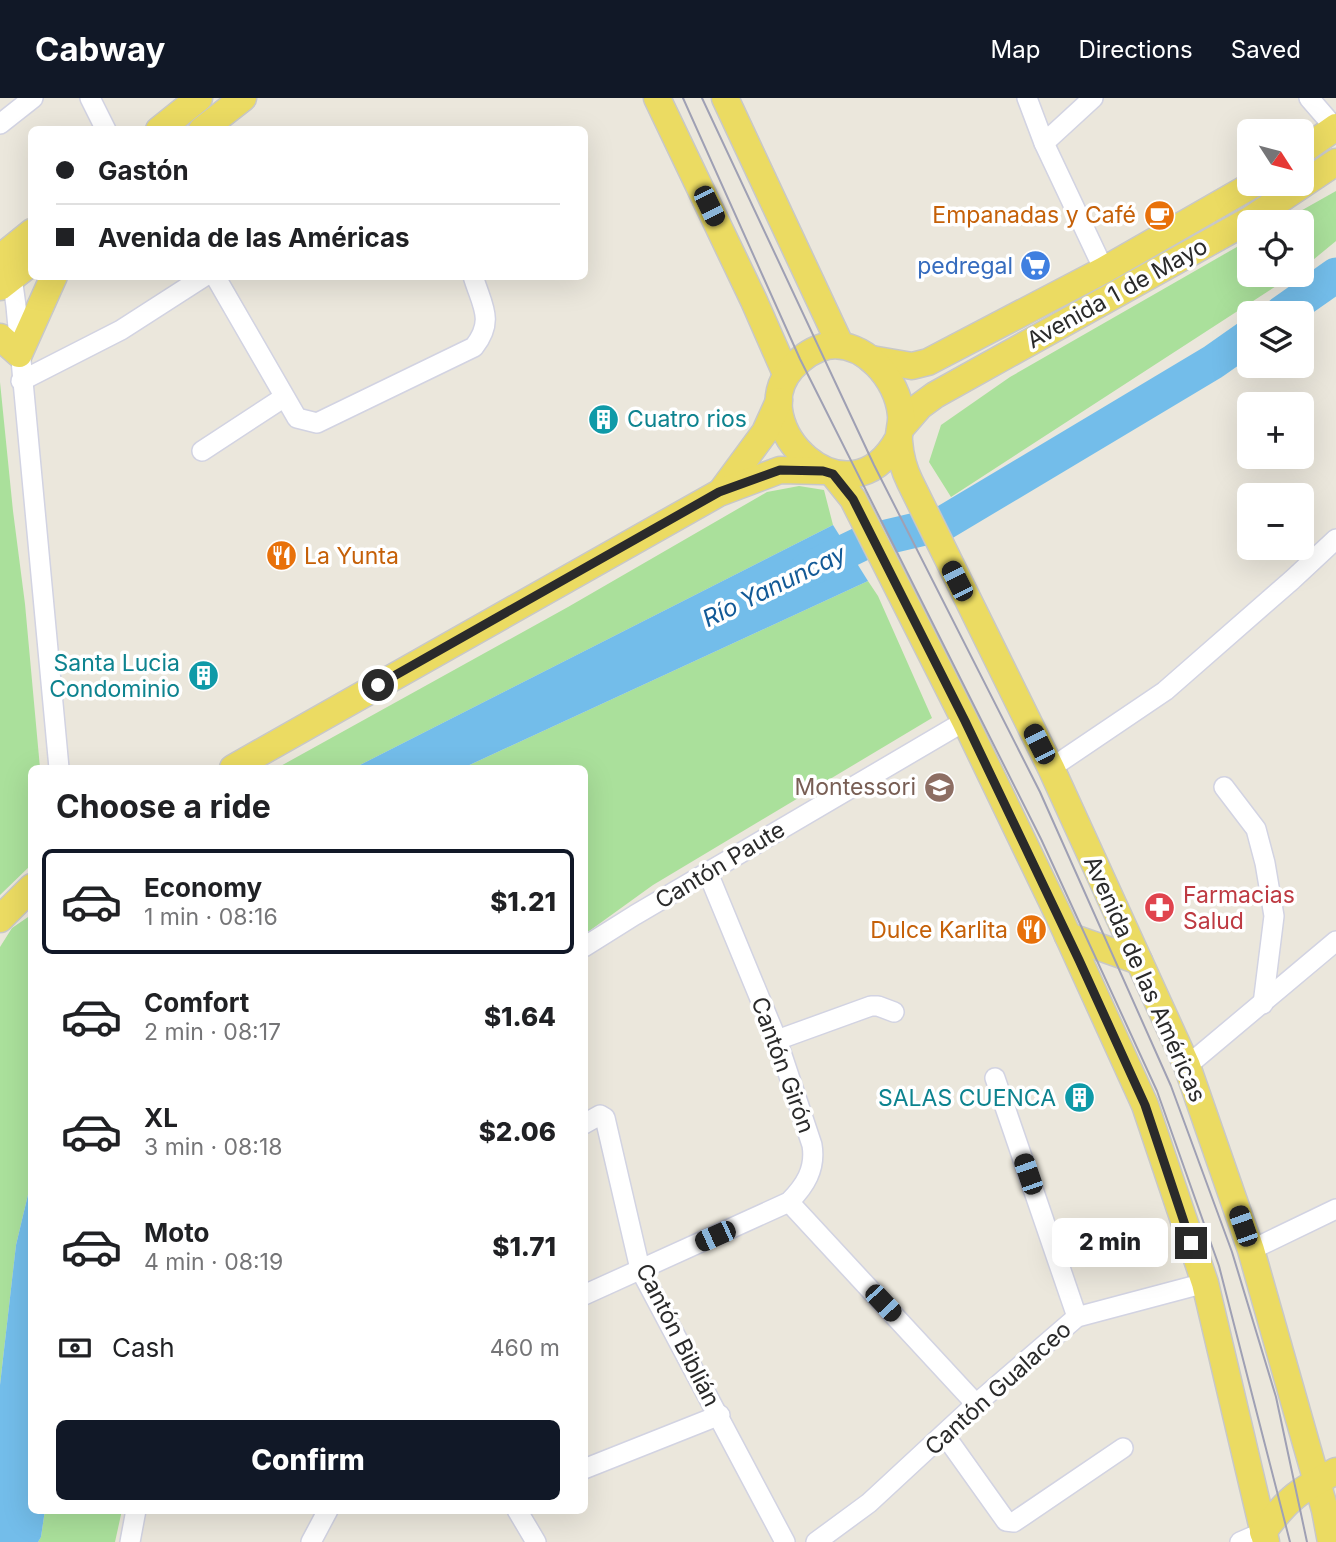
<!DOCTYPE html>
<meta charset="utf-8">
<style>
body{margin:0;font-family:Inter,sans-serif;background:#f2f2f2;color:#202124;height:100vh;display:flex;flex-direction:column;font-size:26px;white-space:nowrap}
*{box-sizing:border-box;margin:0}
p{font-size:23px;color:#757577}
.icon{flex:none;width:38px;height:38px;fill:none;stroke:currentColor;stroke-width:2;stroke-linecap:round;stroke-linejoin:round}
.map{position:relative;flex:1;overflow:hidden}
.sheet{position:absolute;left:28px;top:667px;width:560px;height:749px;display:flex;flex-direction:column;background:#fff;border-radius:10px;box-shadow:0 7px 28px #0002}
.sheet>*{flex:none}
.guide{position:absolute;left:28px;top:28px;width:560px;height:154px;border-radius:10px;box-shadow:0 7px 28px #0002;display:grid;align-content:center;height:154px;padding:0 28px;background:#fff}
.needle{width:46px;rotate:126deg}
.fabs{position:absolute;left:1237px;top:21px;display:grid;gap:14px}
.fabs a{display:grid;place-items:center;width:77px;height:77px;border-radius:10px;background:#fff;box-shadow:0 7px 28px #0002;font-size:35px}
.end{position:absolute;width:32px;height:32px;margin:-16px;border:9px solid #2a2a2a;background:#fff;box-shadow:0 0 0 4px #fff}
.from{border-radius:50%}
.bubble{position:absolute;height:49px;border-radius:10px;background:#fff;box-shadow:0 7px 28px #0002;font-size:23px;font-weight:800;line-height:49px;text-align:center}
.car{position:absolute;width:21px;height:42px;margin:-21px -10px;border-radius:9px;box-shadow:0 0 5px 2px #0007;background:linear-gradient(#222 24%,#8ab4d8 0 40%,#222 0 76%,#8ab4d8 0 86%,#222 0)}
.guide b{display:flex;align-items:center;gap:24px;height:66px;font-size:26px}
.guide b+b{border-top:2px solid #e0e0e0}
.guide i{width:18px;height:18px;background:#202124}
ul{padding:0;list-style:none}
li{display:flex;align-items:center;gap:21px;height:105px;margin:0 14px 10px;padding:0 14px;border:4px solid transparent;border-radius:10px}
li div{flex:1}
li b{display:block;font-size:26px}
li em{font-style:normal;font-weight:800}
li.current{border-color:#111827}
li>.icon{width:63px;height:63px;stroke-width:1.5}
h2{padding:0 28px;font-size:32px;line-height:84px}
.pay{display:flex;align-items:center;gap:18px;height:77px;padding:0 28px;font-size:26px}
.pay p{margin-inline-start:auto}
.cta{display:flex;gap:14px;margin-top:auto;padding:14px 28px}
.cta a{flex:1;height:80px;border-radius:10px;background:#111827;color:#fff;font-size:28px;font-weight:800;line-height:80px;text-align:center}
header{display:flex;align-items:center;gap:42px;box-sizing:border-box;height:98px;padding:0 35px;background:#111827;color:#fff}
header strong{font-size:33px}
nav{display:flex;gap:38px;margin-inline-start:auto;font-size:24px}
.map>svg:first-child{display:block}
.green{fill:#aae09b}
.water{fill:#73bdea}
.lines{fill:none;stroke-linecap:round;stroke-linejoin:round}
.river{stroke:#73bdea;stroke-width:35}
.minor-casing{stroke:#d2d3e2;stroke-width:22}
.major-casing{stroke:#c8c8c8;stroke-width:29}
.minor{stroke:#fff;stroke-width:19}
.major{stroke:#ebdb62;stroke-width:26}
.tram{stroke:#9fa0b4;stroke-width:2}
.route{stroke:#2a2a2a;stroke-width:9}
.labels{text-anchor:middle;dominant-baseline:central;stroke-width:7;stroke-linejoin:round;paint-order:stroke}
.food-label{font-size:23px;fill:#c56008;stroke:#fff;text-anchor:end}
.shop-label{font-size:23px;fill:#366cbe;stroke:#fff;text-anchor:end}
.street-label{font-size:23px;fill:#2a2a2a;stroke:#fff}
.culture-label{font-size:23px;fill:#0d838f;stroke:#fff;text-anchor:end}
.education-label{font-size:23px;fill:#785e54;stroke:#fff;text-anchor:end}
.health-label{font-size:23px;fill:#be3a42;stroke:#fff;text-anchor:start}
.water-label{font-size:24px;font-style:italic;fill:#125996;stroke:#fff}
</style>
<header>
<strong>Cabway</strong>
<nav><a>Map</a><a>Directions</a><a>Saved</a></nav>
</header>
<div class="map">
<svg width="1336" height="1444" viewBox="0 0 1336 1444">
<rect width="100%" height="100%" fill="#ebe7dc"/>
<!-- green -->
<g class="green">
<path d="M1336,93V143L1302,171V124H1281Z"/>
<path d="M1249,142L1250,177H1293L951,399L929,364L941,327L1010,279Z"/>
<path d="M0,284L13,413L25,506L40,670H32L31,767L0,797Z"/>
<path d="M799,388L824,392L833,427L354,670H277L568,509L767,394Z"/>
<path d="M868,483L878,498L932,620L653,787L585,836L584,670H463Z"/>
<path d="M31,817V1084L16,1147L0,1287V849L12,830Z"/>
<path d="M45,1412H122L115,1444H38L41,1439Z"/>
</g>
<!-- water -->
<g class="water">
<path d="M833,427L868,483L463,670H354Z"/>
<path d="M31,1084L32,1412H45L41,1439L38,1444H0V1287L16,1147Z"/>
</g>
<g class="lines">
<!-- river -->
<g class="river">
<path d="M1282,215L1336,177"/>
<path d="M807,472L865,444L942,426L1213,264L1250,238"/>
</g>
<defs>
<g id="minor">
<path d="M90,0L106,32"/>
<path d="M1027,0L1044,45L1104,172"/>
<path d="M1309,0L1335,30"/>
<path d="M0,26L33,0"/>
<path d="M1044,45L1093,0"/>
<path d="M6,172L12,179L16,208L59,670"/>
<path d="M215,178L297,320L317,325L474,249C495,222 482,208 473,178"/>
<path d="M21,283L121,232L205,178"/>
<path d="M202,353L283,300"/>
<path d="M1051,670L1165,593L1292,482L1336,441"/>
<path d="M1224,689L1256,731L1265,765L1274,818L1263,906"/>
<path d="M584,849L635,817L965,623"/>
<path d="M777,942L871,908H878L894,914"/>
<path d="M1187,968L1336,843"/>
<path d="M995,980L1077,1219"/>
<path d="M584,1026L600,1017L605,1020L640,1171L785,1444"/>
<path d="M789,1104L976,1306"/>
<path d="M1251,1152L1336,1111"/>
<path d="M584,1197L789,1104C805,1088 816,1071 812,1047L777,942L708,775"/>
<path d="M944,1336L1006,1423L1014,1424L1123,1350"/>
<path d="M584,1371L720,1317"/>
<path d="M517,1412L536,1444"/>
<path d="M130,1444L136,1412"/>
<path d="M311,1444L328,1412"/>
<path d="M816,1444L869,1405L976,1306L1077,1219L1205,1185"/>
<path d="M1240,1444L1263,1434"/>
</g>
<g id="major">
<path d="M657,0L754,203L786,276"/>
<path d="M725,0L840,246"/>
<path d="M159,32L199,0"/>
<path d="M202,32L243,0"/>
<path d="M1302,53L1336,29"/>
<path d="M0,160L32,134"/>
<path d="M0,189L32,164"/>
<path d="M0,239L19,256L54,178"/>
<path d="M871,261L912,268L928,264L1104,172L1254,86"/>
<path d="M901,330L920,308L935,297L1251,121L1336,64"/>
<path d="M898,341C848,432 741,326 792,270C802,259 813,251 827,248C864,242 898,281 901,317C902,326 898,334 899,343C900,356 904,372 910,384L1051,670L1187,968L1251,1152L1325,1412L1331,1444"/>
<path d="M833,376L853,401L965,623L1058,816L1145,1007L1205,1185L1266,1444"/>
<path d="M723,391L765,334L779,303"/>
<path d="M233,670L719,395L780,372L823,373"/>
<path d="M0,821L32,789"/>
<path d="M1068,838L1139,863"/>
<path d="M1263,1434C1289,1399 1299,1393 1336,1373"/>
</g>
</defs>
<!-- minor casing -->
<use href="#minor" class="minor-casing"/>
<!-- major casing -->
<use href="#major" class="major-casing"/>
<!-- minor -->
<use href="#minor" class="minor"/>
<!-- major -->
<use href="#major" class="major"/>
<!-- tram -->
<g class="tram">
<path d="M683,0L800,261L1041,741L1157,993L1219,1168L1290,1444"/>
<path d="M702,0L874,367L1040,694L1171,988L1232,1154L1276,1299L1307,1444"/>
</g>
</g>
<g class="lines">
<!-- route -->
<path class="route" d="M378,587L719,394L780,372L823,373L833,376L853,401L965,623L1079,862L1145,1007L1191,1145"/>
</g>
<!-- icons -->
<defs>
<symbol id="cafe-disc" viewBox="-11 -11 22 22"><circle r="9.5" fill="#e8710a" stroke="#fff"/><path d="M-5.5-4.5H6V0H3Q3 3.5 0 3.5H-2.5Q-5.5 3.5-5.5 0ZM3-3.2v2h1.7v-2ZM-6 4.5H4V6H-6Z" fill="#fff"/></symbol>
<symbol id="supermarket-disc" viewBox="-11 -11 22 22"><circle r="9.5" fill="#3f7fe0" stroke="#fff"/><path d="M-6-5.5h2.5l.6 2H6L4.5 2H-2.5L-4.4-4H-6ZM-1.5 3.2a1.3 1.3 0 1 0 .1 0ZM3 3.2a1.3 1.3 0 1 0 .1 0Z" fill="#fff"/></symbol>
<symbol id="building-disc" viewBox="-11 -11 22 22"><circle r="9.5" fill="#0f9aa8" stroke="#fff"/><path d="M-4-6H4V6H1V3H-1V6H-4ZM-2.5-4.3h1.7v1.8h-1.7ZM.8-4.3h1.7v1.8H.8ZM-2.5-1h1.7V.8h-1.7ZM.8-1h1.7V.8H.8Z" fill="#fff"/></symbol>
<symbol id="restaurant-disc" viewBox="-11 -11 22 22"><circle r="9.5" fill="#e8710a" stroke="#fff"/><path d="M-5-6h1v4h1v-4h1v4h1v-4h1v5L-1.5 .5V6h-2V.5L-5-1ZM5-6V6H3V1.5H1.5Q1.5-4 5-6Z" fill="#fff"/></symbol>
<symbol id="school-disc" viewBox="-11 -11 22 22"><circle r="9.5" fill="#8d6e63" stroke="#fff"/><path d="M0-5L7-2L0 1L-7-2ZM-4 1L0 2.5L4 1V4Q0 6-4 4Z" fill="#fff"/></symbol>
<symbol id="pharmacy-disc" viewBox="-11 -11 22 22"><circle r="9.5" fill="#e0444e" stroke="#fff"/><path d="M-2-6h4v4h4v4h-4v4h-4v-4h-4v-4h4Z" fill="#fff"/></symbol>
</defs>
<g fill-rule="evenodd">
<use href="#cafe-disc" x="1142" y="100" width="35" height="35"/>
<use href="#supermarket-disc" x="1018" y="150" width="35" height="35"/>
<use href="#building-disc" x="586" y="304" width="35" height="35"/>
<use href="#restaurant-disc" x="264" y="440" width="35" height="35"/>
<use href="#building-disc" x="186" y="560" width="35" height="35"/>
<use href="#school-disc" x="922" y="672" width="35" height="35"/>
<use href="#pharmacy-disc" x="1142" y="792" width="35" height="35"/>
<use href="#restaurant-disc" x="1014" y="814" width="35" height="35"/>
<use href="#building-disc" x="1062" y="982" width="35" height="35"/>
</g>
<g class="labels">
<!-- food labels -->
<g class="food-label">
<text x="1136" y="117">Empanadas y Café</text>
<text x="304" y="458" text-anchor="start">La Yunta</text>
<text x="1008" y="832">Dulce Karlita</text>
</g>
<!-- shop labels -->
<g class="shop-label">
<text x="1013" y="168">pedregal</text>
</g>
<!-- street labels -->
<g class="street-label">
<text transform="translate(1117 195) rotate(-29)">Avenida 1 de Mayo</text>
<text transform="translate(720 767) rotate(-31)">Cantón Paute</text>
<text transform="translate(1145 881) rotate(66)">Avenida de las Américas</text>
<text transform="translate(783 967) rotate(70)">Cantón Girón</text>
<text transform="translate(678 1237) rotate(63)">Cantón Biblián</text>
<text transform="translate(998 1290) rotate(-42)">Cantón Gualaceo</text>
</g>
<!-- culture labels -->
<g class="culture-label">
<text x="627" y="321" text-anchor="start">Cuatro rios</text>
<text x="180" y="565">Santa Lucia<tspan x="180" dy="26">Condominio</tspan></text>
<text x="1056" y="1000">SALAS CUENCA</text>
</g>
<!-- education labels -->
<g class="education-label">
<text x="916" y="689">Montessori</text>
</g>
<!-- health labels -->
<g class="health-label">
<text x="1183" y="797">Farmacias<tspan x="1183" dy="26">Salud</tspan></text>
</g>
<!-- water labels -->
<g class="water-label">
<text transform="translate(774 488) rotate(-26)">Río Yanuncay</text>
</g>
</g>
</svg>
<div class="fabs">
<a><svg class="needle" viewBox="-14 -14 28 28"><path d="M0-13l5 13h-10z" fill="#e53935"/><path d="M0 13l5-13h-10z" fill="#757577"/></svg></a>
<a><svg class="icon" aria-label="locate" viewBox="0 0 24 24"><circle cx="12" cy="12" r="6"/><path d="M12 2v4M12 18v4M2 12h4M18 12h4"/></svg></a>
<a><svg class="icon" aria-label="layers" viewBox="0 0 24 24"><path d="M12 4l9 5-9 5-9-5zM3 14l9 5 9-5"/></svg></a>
<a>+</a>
<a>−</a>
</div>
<i class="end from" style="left:378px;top:587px"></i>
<i class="end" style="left:1191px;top:1145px"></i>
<div class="bubble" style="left:1052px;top:1120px;width:116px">2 min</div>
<i class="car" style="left:709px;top:108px;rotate:154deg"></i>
<i class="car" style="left:957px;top:483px;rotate:333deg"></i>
<i class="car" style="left:1039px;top:646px;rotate:333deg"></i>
<i class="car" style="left:1028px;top:1076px;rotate:341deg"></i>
<i class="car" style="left:1243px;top:1128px;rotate:341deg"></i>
<i class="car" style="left:715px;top:1138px;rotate:246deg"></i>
<i class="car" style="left:883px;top:1205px;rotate:137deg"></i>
<div class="guide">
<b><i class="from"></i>Gastón</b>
<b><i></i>Avenida de las Américas</b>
</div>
<section class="sheet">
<h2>Choose a ride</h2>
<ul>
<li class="current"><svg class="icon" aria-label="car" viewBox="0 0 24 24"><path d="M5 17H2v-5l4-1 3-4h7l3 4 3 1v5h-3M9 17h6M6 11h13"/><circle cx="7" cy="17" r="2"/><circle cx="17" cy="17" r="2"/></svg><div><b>Economy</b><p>1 min · 08:16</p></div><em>$1.21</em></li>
<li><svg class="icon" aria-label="car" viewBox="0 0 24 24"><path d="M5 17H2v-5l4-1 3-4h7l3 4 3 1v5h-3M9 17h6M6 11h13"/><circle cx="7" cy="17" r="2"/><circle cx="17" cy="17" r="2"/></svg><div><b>Comfort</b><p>2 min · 08:17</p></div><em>$1.64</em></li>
<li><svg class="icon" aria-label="car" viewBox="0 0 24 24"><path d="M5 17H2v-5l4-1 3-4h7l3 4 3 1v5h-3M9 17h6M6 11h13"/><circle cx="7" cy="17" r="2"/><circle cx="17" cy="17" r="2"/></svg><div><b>XL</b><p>3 min · 08:18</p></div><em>$2.06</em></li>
<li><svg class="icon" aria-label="car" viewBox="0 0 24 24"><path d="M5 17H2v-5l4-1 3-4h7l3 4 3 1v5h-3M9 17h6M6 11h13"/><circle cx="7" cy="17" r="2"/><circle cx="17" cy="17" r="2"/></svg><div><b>Moto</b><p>4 min · 08:19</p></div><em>$1.71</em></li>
</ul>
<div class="pay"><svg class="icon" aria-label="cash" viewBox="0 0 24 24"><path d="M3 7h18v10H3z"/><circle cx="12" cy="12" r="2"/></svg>Cash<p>460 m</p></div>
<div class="cta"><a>Confirm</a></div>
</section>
</div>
